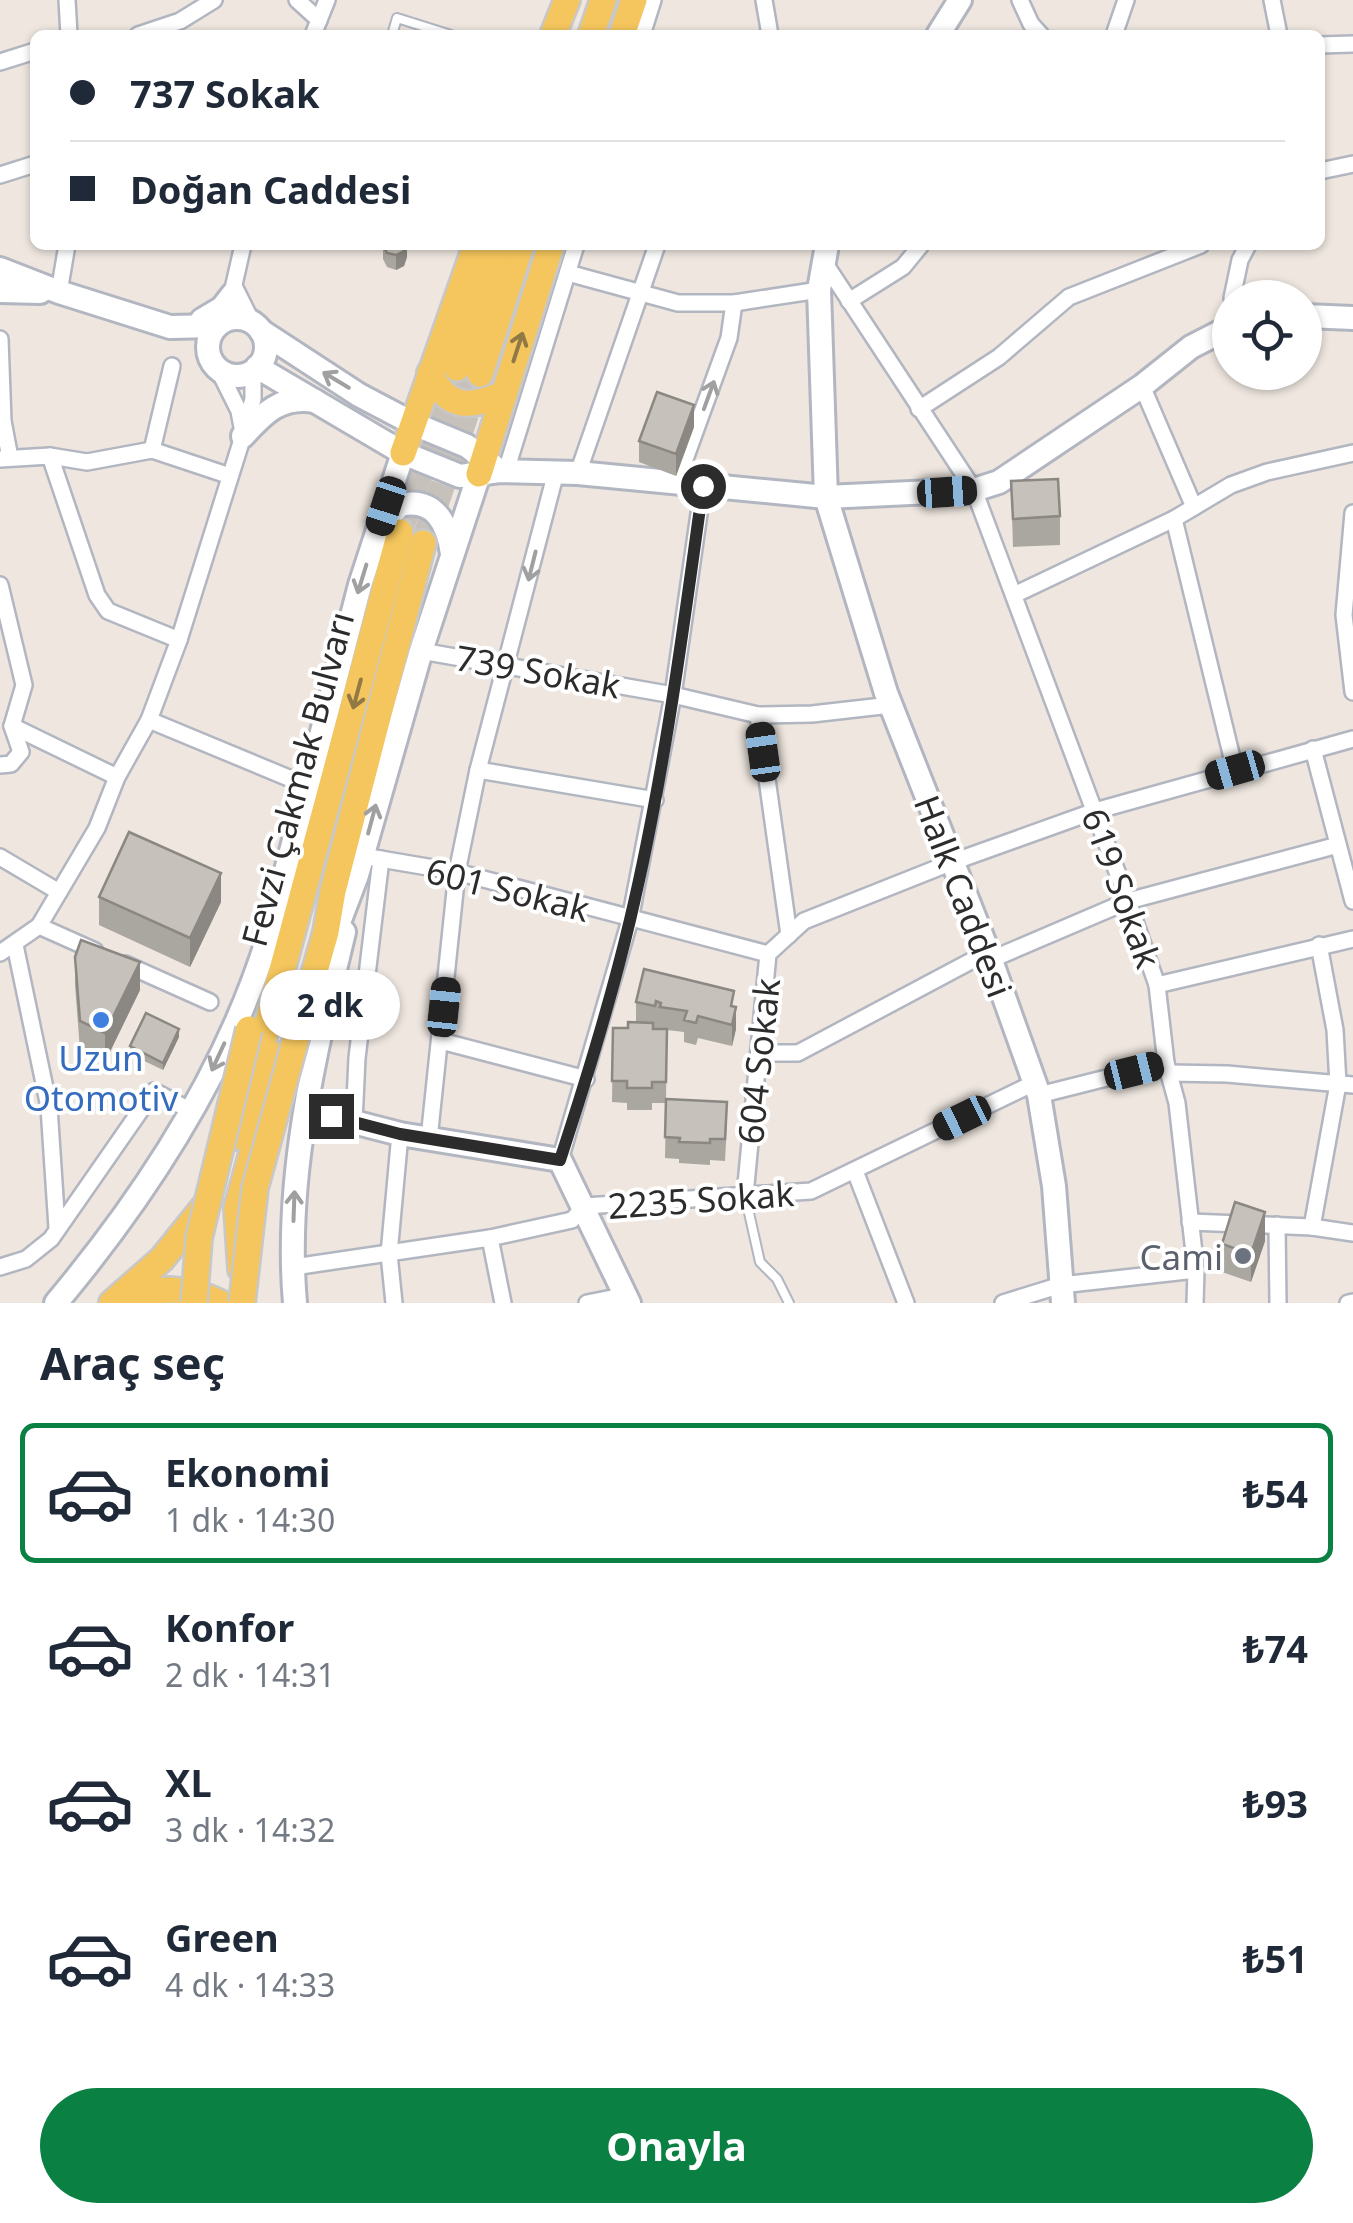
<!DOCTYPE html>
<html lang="tr">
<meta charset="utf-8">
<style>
body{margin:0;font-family:"Noto Sans",sans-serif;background:#f6f6f7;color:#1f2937;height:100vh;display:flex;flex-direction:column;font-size:38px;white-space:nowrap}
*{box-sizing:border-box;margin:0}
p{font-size:32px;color:#747a83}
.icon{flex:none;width:55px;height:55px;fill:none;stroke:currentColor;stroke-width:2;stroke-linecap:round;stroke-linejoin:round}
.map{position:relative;height:1303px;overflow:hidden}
.panel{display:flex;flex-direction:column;background:#fff;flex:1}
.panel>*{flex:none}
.top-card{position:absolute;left:30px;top:30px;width:1295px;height:220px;border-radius:15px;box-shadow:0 2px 8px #0004;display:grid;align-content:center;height:220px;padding:0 40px;background:#fff}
.fabs{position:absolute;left:1212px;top:280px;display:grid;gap:20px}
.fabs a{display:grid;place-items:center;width:110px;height:110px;border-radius:50%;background:#fff;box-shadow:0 2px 8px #0004;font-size:50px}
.end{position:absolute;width:45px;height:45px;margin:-22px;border:12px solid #2c2c2c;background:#fff;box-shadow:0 0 0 5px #fff}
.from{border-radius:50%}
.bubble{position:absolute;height:70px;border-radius:35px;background:#fff;box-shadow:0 2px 8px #0004;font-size:32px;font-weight:700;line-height:70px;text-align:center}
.car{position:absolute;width:30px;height:60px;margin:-30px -15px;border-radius:12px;box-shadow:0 0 8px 2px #0007;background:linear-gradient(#222 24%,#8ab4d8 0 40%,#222 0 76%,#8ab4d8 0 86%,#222 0)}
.top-card b{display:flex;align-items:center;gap:35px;height:95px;font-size:38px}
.top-card b+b{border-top:2px solid #e0e1e3}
.top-card i{width:25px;height:25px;background:#1f2937}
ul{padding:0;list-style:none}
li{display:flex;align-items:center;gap:30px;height:140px;margin:0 20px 15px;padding:0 20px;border:5px solid transparent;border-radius:15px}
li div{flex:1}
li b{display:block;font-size:38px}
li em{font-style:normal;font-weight:700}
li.selected{border-color:#0b8043}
li>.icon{width:90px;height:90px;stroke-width:1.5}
h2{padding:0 40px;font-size:45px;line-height:120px}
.button{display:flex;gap:20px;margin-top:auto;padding:20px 40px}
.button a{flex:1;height:115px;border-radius:60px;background:#0b8043;color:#fff;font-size:40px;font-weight:700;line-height:115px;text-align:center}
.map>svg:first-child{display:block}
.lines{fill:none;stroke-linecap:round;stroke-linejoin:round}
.primary-tunnel{stroke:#c7c1bb;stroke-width:25;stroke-dasharray:25 12;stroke-linecap:butt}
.lane-casing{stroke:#b2b6c0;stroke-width:12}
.street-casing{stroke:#b2b6c0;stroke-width:20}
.secondary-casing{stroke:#b2b6c0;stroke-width:28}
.primary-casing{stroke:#c8c8c8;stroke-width:30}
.lane{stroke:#fff;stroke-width:8}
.street{stroke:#fff;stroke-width:15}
.secondary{stroke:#fff;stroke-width:22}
.primary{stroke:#f5c65d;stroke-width:25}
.primary-bridge-casing{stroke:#c8c8c8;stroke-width:30;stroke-linecap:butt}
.primary-bridge{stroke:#f5c65d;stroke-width:25}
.wall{fill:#aaa6a0}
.shaded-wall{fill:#8b8782}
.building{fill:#c6c1ba;stroke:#8b8782;stroke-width:2.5}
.oneway{stroke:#907944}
.oneway2{stroke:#a0a0a0}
.route{stroke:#2c2c2c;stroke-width:12}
.shop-dot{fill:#3f7fe0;stroke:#fff;stroke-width:4}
.worship-dot{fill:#6b7280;stroke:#fff;stroke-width:4}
.labels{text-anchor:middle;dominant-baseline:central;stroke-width:8;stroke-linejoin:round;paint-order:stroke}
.street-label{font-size:35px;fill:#2c2c2c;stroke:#fff}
.shop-label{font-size:35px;fill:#366cbe;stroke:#fff}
.worship-label{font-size:35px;fill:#5b616d;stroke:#fff;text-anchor:end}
</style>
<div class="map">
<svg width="1353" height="1303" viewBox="0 0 1353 1303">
<rect width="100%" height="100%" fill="#eee6df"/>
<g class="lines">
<!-- primary-tunnel -->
<g class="primary-tunnel">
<path d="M400,532L457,368"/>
<path d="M423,543L480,374"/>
</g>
<defs>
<g id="lane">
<path d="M392,35L397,18L451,35"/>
<path d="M745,1195L760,1262L777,1279L789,1303"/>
</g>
<g id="street">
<path d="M67,0L69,35"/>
<path d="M297,0L319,20"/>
<path d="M764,0L770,35"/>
<path d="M1020,0L1031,24L1041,35"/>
<path d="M1272,0L1279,35"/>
<path d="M138,35L180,21L214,0"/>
<path d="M313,35L327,0"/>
<path d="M642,35L653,0"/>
<path d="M1114,35L1126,0"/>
<path d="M1320,45L1353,44"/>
<path d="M0,62L35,51"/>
<path d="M1320,171L1353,164"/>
<path d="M0,175L35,164"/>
<path d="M826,265L974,490L1128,901L1157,985L1166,1063L1177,1103L1196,1270L1195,1303"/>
<path d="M568,273L678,303H734L819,290"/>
<path d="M235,288L252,322"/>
<path d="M59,292L67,245"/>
<path d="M1232,298L1240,260L1248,245"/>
<path d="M849,301L903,267L921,245"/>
<path d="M230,302L243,245"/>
<path d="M0,339L3,421L10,458"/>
<path d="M218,369L239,411L242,427"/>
<path d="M1142,386L1194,507"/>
<path d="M919,409L999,357L1069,297L1201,245"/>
<path d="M152,450L172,366"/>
<path d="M50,456L97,595L108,611L179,640"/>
<path d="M0,459L50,456L87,462L152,450L230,476"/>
<path d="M506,471L576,245"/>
<path d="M578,473L657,245"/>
<path d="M676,484L729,338L734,303"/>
<path d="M1353,513L1344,615L1353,692"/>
<path d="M1174,519L1235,770"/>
<path d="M0,585L24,685L12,726L21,752L11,764L0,765"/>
<path d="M1014,595L1174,519L1231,485L1267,472L1353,453"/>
<path d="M421,651L673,695L758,715L812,714L891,705"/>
<path d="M758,715L789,935"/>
<path d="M149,720L308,786"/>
<path d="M12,726L117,777"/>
<path d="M1313,749L1353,901"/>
<path d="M478,770L655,800"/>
<path d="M363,856L457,872L768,954"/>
<path d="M0,857L59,892"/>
<path d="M39,926L95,951"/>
<path d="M15,945L49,1107L57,1228"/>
<path d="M0,953L39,926L97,828L117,777L149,720L179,640L243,436L253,399V371"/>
<path d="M990,960L1128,901L1338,845"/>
<path d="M125,964L210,1002"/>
<path d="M1157,985L1353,939"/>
<path d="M441,1041L586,1079"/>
<path d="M760,1053H798L988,952"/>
<path d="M1169,1073L1227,1074L1353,1085"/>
<path d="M1039,1095L1166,1063"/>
<path d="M354,1122L357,1058L381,859"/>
<path d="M429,1139L457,872L478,770L556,472"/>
<path d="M560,1160L630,920L673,695L703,486"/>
<path d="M855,1171L906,1303"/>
<path d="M745,1195L768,954L804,921L950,863L1095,811L1353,739"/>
<path d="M1190,1222L1312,1227L1353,1233"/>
<path d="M1277,1225L1278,1303"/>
<path d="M1312,1227L1338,1084L1335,1030L1319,945"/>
<path d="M490,1238L503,1303"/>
<path d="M0,1267L26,1259L51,1239L154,1091L191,1111"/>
<path d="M294,1267L490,1238L572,1220L585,1206L811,1191L1034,1083"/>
<path d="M394,1303L389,1254L400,1134"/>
<path d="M587,1303L627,1295"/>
<path d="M1003,1303L1061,1285L1196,1270"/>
<path d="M1348,1303L1353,1302"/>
</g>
<g id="secondary">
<path d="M938,35L960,0"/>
<path d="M827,245L819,290L826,497L886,693L988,952L1039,1095L1054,1186L1063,1303"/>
<path d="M0,269L59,292L170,327L216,326"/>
<path d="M0,291L40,292"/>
<path d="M1305,316L1353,318"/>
<circle cx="237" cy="347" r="29"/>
<path d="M202,320L222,308L233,294"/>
<path d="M261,331L359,395L414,424L467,446L497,469"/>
<path d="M257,367L403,453L460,476L500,471L578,473L826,497L974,490L999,482L1142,386L1191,347L1230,327"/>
<path d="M243,436C264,413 281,395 315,401"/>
<path d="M381,525L400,505C435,497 448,524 452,554"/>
<path d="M330,946L357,875L421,651L479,474"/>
<path d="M307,1110L400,1134L560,1160L629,1303"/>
<path d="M56,1303C149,1192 233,1062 273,921L360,585L403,453"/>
<path d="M295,1303C284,1178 315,1052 344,932"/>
</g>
<g id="primary">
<path d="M553,35L567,0"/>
<path d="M591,35L603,0"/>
<path d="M622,35L634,0"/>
<path d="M457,368L497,245"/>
<path d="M430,373C448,410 469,408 503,394"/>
<path d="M480,374L521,245"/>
<path d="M403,453L476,245"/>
<path d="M479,474L551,245"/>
<path d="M304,1009L326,932L333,891L423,543"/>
<path d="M234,1137L267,1026L400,532"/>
<path d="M241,1269L237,1208L279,1055"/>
<path d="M124,1299C160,1287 186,1286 220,1303"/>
<path d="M112,1303L162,1259L208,1202"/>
</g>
</defs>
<!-- lane casing -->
<use href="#lane" class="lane-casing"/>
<!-- street casing -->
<use href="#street" class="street-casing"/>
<!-- secondary casing -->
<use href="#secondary" class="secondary-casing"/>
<!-- primary casing -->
<use href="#primary" class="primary-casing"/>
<!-- lane -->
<use href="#lane" class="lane"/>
<!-- street -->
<use href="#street" class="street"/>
<!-- secondary -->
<use href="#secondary" class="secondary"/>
<!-- primary -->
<use href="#primary" class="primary"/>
<defs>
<g id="primary-bridge">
<path d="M194,1303L199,1238L249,1029"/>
<path d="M242,1303L255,1188L304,1009"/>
</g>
</defs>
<!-- primary-bridge casing -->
<use href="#primary-bridge" class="primary-bridge-casing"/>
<!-- primary-bridge -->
<use href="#primary-bridge" class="primary-bridge"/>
</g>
<!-- wall -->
<g class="wall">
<path d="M383,245L407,257L404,266L396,270L387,267L383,259Z"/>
<path d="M694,427L676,476L639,462V441Z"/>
<path d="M1011,481L1060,516V545L1013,547Z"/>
<path d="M99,897L221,902L190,967L99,925Z"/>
<path d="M75,957L140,990L105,1062L80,1050L75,985Z"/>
<path d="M644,969L734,1007L736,1029L732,1046L698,1038L696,1045L684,1042V1032L667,1030L666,1099L727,1123L725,1161L710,1160V1165L679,1163V1159L665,1158L666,1103H652V1110H627V1103L612,1102L613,1028H628L636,1022V1002Z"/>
<path d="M179,1037L163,1070L130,1054V1046Z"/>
<path d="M1265,1241L1251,1282L1222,1272V1244Z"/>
</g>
<!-- shaded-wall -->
<g class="shaded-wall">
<path d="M407,245V257L404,266L396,270V255Z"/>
<path d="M694,405V427L676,476V454Z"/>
<path d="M221,873V902L190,967V938Z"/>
<path d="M140,962V990L105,1062V1033Z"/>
<path d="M736,1007V1029L732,1046V1025Z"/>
<path d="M179,1029V1037L163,1070V1063Z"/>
<path d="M1265,1212V1241L1251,1282V1254Z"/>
</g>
<!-- building -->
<g class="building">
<path d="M383,245H406L404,251L396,255L387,253Z"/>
<path d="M657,392L694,405L676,454L639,441Z"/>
<path d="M1058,479L1060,516L1013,519L1011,481Z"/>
<path d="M129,832L221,873L190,938L99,897Z"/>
<path d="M81,940L140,962L105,1033L80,1021L75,957Z"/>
<path d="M644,969L734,991L731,1006L736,1007L732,1025L698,1016L696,1023L684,1020L687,1011L660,1007L661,1003L656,1001L655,1006L636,1002Z"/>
<path d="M146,1013L179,1029L163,1063L130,1046Z"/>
<path d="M628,1022L653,1023V1029H667L666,1082H652V1088H627V1081H612L613,1028H628Z"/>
<path d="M666,1099L727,1102L725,1139H710V1143L679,1142L680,1138L665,1137Z"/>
<path d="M1235,1202L1265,1212L1251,1254L1222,1244Z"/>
</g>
<!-- one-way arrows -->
<defs><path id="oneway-shaft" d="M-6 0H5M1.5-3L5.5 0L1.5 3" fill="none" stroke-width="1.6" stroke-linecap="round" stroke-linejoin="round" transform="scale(2.5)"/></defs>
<g class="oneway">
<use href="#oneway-shaft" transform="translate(518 347) rotate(-72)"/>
<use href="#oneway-shaft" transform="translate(357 694) rotate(105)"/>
</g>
<g class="oneway2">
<use href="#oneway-shaft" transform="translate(336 380) rotate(-149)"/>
<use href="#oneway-shaft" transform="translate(709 395) rotate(-70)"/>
<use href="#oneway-shaft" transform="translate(532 566) rotate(104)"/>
<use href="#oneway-shaft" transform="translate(362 579) rotate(107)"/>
<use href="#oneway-shaft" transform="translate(372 819) rotate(-75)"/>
<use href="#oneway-shaft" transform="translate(218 1057) rotate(115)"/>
<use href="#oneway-shaft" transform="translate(294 1206) rotate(-88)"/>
</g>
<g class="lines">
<!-- route -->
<path class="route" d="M331,1116L400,1134L560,1160C586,1081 611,1000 630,920C664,777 683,631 703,486"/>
</g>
<!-- markers -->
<circle class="shop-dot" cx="101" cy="1020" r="10"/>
<circle class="worship-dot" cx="1243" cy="1256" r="10"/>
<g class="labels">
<!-- street labels -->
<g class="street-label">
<text transform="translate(538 671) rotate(10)">739 Sokak</text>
<text transform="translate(297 779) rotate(-75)">Fevzi Çakmak Bulvarı</text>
<text transform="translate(1122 888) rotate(70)">619 Sokak</text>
<text transform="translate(508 889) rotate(14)">601 Sokak</text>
<text transform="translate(964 896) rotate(69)">Halk Caddesi</text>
<text transform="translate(758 1061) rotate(-84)">604 Sokak</text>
<text transform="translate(701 1199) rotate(-4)">2235 Sokak</text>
</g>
<!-- shop labels -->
<g class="shop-label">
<text x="101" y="1057">Uzun<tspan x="101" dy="40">Otomotiv</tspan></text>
</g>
<!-- worship labels -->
<g class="worship-label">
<text x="1223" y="1256">Cami</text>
</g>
</g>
</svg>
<div class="fabs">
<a><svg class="icon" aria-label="locate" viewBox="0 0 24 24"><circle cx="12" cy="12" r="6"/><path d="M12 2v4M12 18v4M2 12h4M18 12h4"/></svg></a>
</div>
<i class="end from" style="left:703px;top:486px"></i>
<i class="end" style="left:331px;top:1116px"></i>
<div class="bubble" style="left:260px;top:970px;width:140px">2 dk</div>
<i class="car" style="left:947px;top:492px;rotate:86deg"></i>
<i class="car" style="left:386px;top:506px;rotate:198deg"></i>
<i class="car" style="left:763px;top:752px;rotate:352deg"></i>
<i class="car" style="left:1235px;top:770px;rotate:254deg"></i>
<i class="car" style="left:444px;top:1007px;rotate:6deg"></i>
<i class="car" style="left:1134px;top:1071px;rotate:76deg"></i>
<i class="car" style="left:962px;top:1118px;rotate:244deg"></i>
<div class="top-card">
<b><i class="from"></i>737 Sokak</b>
<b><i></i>Doğan Caddesi</b>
</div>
</div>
<section class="panel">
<h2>Araç seç</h2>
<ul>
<li class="selected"><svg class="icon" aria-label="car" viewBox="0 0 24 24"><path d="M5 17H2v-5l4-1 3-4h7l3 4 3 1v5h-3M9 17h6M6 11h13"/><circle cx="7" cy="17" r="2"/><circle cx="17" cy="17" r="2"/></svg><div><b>Ekonomi</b><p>1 dk · 14:30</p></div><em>₺54</em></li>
<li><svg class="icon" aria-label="car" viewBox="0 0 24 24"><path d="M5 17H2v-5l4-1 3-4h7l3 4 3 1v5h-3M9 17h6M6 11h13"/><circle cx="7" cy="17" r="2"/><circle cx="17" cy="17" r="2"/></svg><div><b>Konfor</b><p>2 dk · 14:31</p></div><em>₺74</em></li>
<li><svg class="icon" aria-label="car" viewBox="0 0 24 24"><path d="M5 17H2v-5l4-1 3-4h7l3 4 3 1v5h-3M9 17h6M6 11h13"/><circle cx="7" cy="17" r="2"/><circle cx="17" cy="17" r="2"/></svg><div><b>XL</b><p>3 dk · 14:32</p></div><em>₺93</em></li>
<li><svg class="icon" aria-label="car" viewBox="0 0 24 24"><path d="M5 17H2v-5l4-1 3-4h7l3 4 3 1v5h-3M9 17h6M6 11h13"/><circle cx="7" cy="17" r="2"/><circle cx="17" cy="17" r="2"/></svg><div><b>Green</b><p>4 dk · 14:33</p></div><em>₺51</em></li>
</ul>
<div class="button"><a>Onayla</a></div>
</section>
